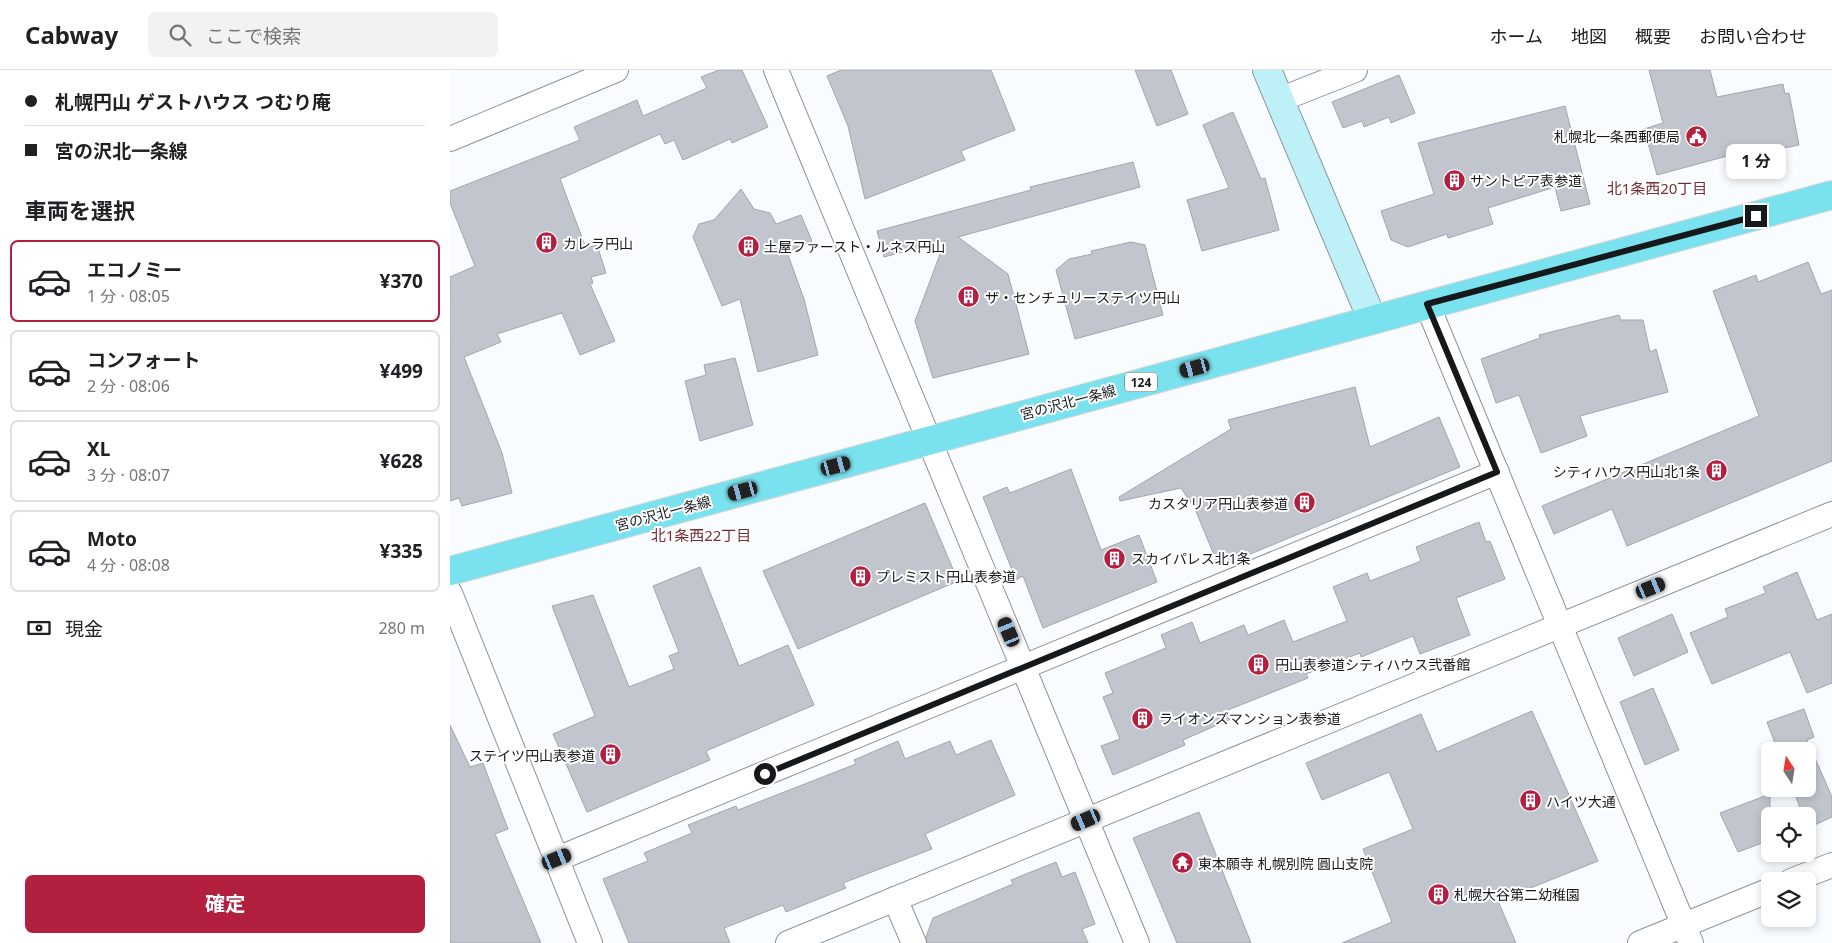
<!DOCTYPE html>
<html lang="ja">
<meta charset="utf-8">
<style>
body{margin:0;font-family:"Noto Sans","Noto Sans JP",sans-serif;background:#f2f2f2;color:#202124;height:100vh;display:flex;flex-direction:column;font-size:19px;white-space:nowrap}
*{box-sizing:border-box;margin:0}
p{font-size:16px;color:#757577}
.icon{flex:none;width:28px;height:28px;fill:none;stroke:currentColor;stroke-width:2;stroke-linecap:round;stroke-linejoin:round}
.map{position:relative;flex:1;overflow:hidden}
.side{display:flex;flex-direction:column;background:#fff;width:450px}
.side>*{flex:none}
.hud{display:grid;align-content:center;height:110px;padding:0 25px;background:#fff}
.needle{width:32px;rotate:348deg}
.buttons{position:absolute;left:1311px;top:672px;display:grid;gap:10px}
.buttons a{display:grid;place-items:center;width:55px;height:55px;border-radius:8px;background:#fff;box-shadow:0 2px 8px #0003;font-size:25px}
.end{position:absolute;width:22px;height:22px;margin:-11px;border:6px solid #16191b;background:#fff;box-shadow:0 0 0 2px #fff}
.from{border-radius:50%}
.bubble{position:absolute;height:35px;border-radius:8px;background:#fff;box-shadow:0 2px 8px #0003;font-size:16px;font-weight:700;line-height:35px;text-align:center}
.car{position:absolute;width:15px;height:30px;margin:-15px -8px;border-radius:6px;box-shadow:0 0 4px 1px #0007;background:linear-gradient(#222 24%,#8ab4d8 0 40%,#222 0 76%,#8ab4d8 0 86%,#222 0)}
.hud b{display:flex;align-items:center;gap:18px;height:48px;font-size:19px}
.hud b+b{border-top:1px solid #e0e0e0}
.hud i{width:12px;height:12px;background:#202124}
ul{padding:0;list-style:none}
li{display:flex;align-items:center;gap:15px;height:82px;margin:0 10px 8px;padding:0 15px;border:2px solid #e0e0e0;border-radius:8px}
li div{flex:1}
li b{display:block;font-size:19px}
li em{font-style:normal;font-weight:700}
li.current{border-color:#b3203f}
li>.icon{width:45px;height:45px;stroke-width:1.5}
h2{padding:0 25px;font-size:22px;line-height:60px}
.pay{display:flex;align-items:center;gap:12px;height:55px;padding:0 25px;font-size:19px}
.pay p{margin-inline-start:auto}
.cta{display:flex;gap:10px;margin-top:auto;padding:10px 25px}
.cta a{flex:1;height:58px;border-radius:8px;background:#b3203f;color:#fff;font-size:20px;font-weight:700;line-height:58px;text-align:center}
header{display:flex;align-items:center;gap:30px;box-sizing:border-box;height:70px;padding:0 25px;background:#fff;border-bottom:1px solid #e0e0e0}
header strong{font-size:24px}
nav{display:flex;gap:28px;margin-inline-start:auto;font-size:18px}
.search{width:350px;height:45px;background:#f2f2f2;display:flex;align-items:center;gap:12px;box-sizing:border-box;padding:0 18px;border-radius:8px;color:#757577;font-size:19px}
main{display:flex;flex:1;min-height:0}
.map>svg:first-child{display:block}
.building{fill:#c1c5cd;stroke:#a1a5ac}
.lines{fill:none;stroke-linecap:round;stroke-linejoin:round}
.street-casing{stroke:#8c9398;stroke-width:26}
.secondary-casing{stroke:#8c9398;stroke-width:30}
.primary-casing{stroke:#d5d6d6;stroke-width:30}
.street{stroke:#fff;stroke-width:24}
.secondary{stroke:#bdf0f7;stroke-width:28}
.primary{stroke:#7ae2ee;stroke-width:28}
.route{stroke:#16191b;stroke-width:6}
.labels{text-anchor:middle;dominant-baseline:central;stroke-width:4;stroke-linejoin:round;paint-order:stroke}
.shield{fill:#fff;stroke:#5c5e5f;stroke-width:1}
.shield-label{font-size:12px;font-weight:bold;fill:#16191b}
.poi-label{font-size:14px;fill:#16191b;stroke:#fff;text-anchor:start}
.street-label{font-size:14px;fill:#16191b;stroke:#fff}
.neighbourhood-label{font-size:15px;fill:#762f36;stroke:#fff}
</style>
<header>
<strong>Cabway</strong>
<div class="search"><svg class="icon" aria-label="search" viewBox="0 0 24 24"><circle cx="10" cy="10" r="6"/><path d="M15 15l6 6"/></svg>ここで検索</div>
<nav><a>ホーム</a><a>地図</a><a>概要</a><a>お問い合わせ</a></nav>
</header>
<main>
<section class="side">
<div class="hud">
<b><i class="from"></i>札幌円山 ゲストハウス つむり庵</b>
<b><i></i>宮の沢北一条線</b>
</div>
<h2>車両を選択</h2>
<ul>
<li class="current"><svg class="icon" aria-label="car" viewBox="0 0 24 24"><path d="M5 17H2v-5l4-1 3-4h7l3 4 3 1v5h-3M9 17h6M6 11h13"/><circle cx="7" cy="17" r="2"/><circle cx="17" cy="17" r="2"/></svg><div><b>エコノミー</b><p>1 分 · 08:05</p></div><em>¥370</em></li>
<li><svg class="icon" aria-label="car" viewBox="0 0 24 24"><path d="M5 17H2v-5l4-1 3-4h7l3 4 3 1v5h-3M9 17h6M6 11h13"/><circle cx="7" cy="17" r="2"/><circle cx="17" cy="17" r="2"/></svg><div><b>コンフォート</b><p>2 分 · 08:06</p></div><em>¥499</em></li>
<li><svg class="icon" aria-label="car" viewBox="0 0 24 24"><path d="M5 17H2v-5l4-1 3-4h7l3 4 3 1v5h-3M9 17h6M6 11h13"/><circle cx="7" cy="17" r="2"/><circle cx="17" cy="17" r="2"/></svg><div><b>XL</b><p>3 分 · 08:07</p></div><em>¥628</em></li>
<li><svg class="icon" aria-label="car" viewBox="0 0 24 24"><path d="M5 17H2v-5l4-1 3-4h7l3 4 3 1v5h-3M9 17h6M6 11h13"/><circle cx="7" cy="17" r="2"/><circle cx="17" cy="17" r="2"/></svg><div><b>Moto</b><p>4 分 · 08:08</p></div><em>¥335</em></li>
</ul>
<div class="pay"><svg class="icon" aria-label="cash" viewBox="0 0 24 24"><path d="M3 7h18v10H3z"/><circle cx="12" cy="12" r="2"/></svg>現金<p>280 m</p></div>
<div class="cta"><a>確定</a></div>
</section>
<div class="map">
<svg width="1382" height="873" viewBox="0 0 1382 873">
<rect width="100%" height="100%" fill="#f9fcfe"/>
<!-- building -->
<g class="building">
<path d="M269,0H292L318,57L282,73L280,69L233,90L224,70L215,74L210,64L110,109L136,178L147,175L156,203L141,207L143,213L140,214L165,271L130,285L112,243L47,264L51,272L14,287L52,383L62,423L12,436L9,428L0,431V207L25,196L0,133V121L130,70L124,57L187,30L193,46L257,18L251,7Z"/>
<path d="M391,0H541L565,60L511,81L515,90L415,129L398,56L377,6Z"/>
<path d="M685,0H721L738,44L707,56Z"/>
<path d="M1199,0H1260L1267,27L1333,14L1335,24L1339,23L1349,75L1319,81L1318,75L1207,105L1194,59L1213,53Z"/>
<path d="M949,5L965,43L941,53L939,47L914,57L912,51L893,58L882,32Z"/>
<path d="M1115,36L1140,134L1111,141L1105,117L1038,138L1043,154L998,168L997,164L958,177L941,170L931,141L984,124L968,73Z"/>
<path d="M783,42L811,109L815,108L829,160L752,181L737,130L779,118L753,55Z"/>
<path d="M683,92L690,117L508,167L558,204L579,284L483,308L465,251L495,171L434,187L427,161L581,120L580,117Z"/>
<path d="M291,119L304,139L320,143L326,154L351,145L362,171L337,182L354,229L368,285L308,302L290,229L272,236L243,167L249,154L264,150Z"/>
<path d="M681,172L695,175L713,245L625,269L606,200L619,189L642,184L641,181Z"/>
<path d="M1358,192L1371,224L1382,220V391L1177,476L1162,439L1104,464L1092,436L1309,346L1263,221L1306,205L1308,212Z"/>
<path d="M1169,245L1171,250H1193L1200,282L1206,279L1218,322L1130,346L1137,366L1091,383L1069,325L1046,333L1031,289L1090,268L1089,265Z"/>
<path d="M285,288L303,355L250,371L235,311L256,305L254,295Z"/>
<path d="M905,317L920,377L989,347L1010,397L769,497L745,439L731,418L670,431L669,427L781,359L778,350Z"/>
<path d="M621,399L651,480L689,465L707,512L593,558L573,506L566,510L533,427L557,417L560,423Z"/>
<path d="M475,433L508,511L348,579L313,501Z"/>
<path d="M1029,452L1036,472L1040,471L1055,509L1006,528L1020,565L970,584L963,566L911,587L910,583L856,604L858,608L778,640L781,649L733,670L735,675L663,705L651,676L670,669L653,627L663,623L655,603L716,578L711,565L742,552L750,573L794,555L798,565L834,550L843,572L897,551L883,517L917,503L920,511L971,491L966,477Z"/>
<path d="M250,497L289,596L338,575L364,635L256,681L260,690L137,742L103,664L145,646L102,536L143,525L179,617L224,599L219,586L229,582L203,516Z"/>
<path d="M1347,502L1367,550L1382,544V613L1357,623L1340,582L1262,614L1240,563L1278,547L1275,539L1316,523L1313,517Z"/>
<path d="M1222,544L1238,582L1184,606L1168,568Z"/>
<path d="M1203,618L1229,680L1195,695L1170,632Z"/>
<path d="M1354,639L1364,667L1357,670L1382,727V747L1358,758V746H1353L1343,719H1358V681H1328L1317,652Z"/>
<path d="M1082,641L1148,791L1048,831L1066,873H892L942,852L913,779L963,759L939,702L872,730L856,693L971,644L987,682Z"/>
<path d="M0,655L20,697L33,693L58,759L45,764L91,873H0Z"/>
<path d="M541,670L565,725L475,764L482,779L393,813L396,818L336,842L333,835L274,858L280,873H179L153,809L198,791L194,783L242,763L238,755L286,736L288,740L406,694L404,690L448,671L455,689L500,671L506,685Z"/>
<path d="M1320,724V770L1288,782L1270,743Z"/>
<path d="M749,742L801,873H727L683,768Z"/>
<path d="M606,792L612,807L625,802L645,854L632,859L638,873H477L476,867L483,848L563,814L561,810Z"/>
</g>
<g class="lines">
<defs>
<g id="street">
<path d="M326,0L687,873"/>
<path d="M829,30L905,0"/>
<path d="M0,69L166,0"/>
<path d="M977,234L1241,873"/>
<path d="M0,523L140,873"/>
<path d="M107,789L1047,402"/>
<path d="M1341,811L1382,795"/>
<path d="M445,829L464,873"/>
<path d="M338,873L1382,444"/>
<path d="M1190,873L1320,820"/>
</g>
<path id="secondary" d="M817,0L922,249"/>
<path id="primary" d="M0,501L1382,125"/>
</defs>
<!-- street casing -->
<use href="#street" class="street-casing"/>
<!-- secondary casing -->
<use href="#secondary" class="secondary-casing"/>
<!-- primary casing -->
<use href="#primary" class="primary-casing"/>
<!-- street -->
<use href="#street" class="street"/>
<!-- secondary -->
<use href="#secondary" class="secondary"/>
<!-- primary -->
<use href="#primary" class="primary"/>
</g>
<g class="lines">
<!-- route -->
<path class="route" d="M315,704L1047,402L977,234L1306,146"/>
</g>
<!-- icons -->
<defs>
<symbol id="civic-disc" viewBox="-11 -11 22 22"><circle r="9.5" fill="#b3203f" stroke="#fff"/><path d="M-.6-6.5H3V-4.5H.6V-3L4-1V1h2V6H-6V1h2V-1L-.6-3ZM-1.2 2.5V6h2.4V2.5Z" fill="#fff"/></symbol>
<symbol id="building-disc" viewBox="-11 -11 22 22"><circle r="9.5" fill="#b3203f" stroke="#fff"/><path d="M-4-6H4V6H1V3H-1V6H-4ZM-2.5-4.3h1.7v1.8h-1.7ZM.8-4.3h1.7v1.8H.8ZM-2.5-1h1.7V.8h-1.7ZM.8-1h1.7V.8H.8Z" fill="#fff"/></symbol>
<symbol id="temple-disc" viewBox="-11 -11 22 22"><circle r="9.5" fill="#b3203f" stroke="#fff"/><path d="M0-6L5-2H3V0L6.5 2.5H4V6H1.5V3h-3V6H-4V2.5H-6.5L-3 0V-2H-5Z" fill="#fff"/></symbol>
</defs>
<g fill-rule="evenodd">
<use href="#civic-disc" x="1234" y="54" width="25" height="25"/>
<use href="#building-disc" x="992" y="98" width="25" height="25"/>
<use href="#building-disc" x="84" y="160" width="25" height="25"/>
<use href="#building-disc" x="286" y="164" width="25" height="25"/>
<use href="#building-disc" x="506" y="214" width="25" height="25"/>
<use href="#building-disc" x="1254" y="388" width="25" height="25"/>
<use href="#building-disc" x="842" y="420" width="25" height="25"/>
<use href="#building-disc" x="652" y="476" width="25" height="25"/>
<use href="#building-disc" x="398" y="494" width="25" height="25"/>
<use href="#building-disc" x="796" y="582" width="25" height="25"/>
<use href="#building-disc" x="680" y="636" width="25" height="25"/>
<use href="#building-disc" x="148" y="672" width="25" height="25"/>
<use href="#building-disc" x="1068" y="718" width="25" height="25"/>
<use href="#temple-disc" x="720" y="780" width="25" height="25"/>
<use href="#building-disc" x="976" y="812" width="25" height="25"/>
</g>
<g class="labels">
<!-- shield labels -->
<rect class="shield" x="675" y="302.5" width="32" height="19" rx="4"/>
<g class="shield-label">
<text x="691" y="312">124</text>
</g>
<!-- poi labels -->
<g class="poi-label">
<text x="1230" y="66" text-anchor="end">札幌北一条西郵便局</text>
<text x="1020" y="110">サントピア表参道</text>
<text x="113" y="173">カレラ円山</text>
<text x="314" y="176">土屋ファースト・ルネス円山</text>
<text x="535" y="227">ザ・センチュリーステイツ円山</text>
<text x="1250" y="401" text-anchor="end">シティハウス円山北1条</text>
<text x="838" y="433" text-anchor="end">カスタリア円山表参道</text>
<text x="681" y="488">スカイパレス北1条</text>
<text x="426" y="506">プレミスト円山表参道</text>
<text x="825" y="594">円山表参道シティハウス弐番館</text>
<text x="709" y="648">ライオンズマンション表参道</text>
<text x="145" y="685" text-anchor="end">ステイツ円山表参道</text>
<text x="1096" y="731">ハイツ大通</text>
<text x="748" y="793">東本願寺 札幌別院 圓山支院</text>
<text x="1004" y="824">札幌大谷第二幼稚園</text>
</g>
<!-- street labels -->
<g class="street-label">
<text transform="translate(618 332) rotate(-15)">宮の沢北一条線</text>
<text transform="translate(213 443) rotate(-15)">宮の沢北一条線</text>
</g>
<!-- neighbourhood labels -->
<g class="neighbourhood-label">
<text x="1207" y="118">北1条西20丁目</text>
<text x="251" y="465">北1条西22丁目</text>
</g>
</g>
</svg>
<div class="buttons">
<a><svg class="needle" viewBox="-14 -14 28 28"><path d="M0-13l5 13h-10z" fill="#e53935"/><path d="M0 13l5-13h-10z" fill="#757577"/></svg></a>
<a><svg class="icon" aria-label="locate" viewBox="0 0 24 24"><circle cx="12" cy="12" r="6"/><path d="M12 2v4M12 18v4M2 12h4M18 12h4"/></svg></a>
<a><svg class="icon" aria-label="layers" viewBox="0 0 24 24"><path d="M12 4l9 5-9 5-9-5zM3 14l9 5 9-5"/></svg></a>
</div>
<i class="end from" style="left:315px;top:704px"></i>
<i class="end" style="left:1306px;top:146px"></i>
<div class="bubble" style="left:1276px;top:74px;width:60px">1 分</div>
<i class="car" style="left:745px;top:298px;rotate:255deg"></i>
<i class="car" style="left:386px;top:396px;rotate:75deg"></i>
<i class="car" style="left:293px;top:421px;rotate:255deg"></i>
<i class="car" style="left:1201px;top:518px;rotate:68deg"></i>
<i class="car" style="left:559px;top:562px;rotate:337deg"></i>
<i class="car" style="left:636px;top:750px;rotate:247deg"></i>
<i class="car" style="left:107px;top:789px;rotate:68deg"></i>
</div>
</main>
